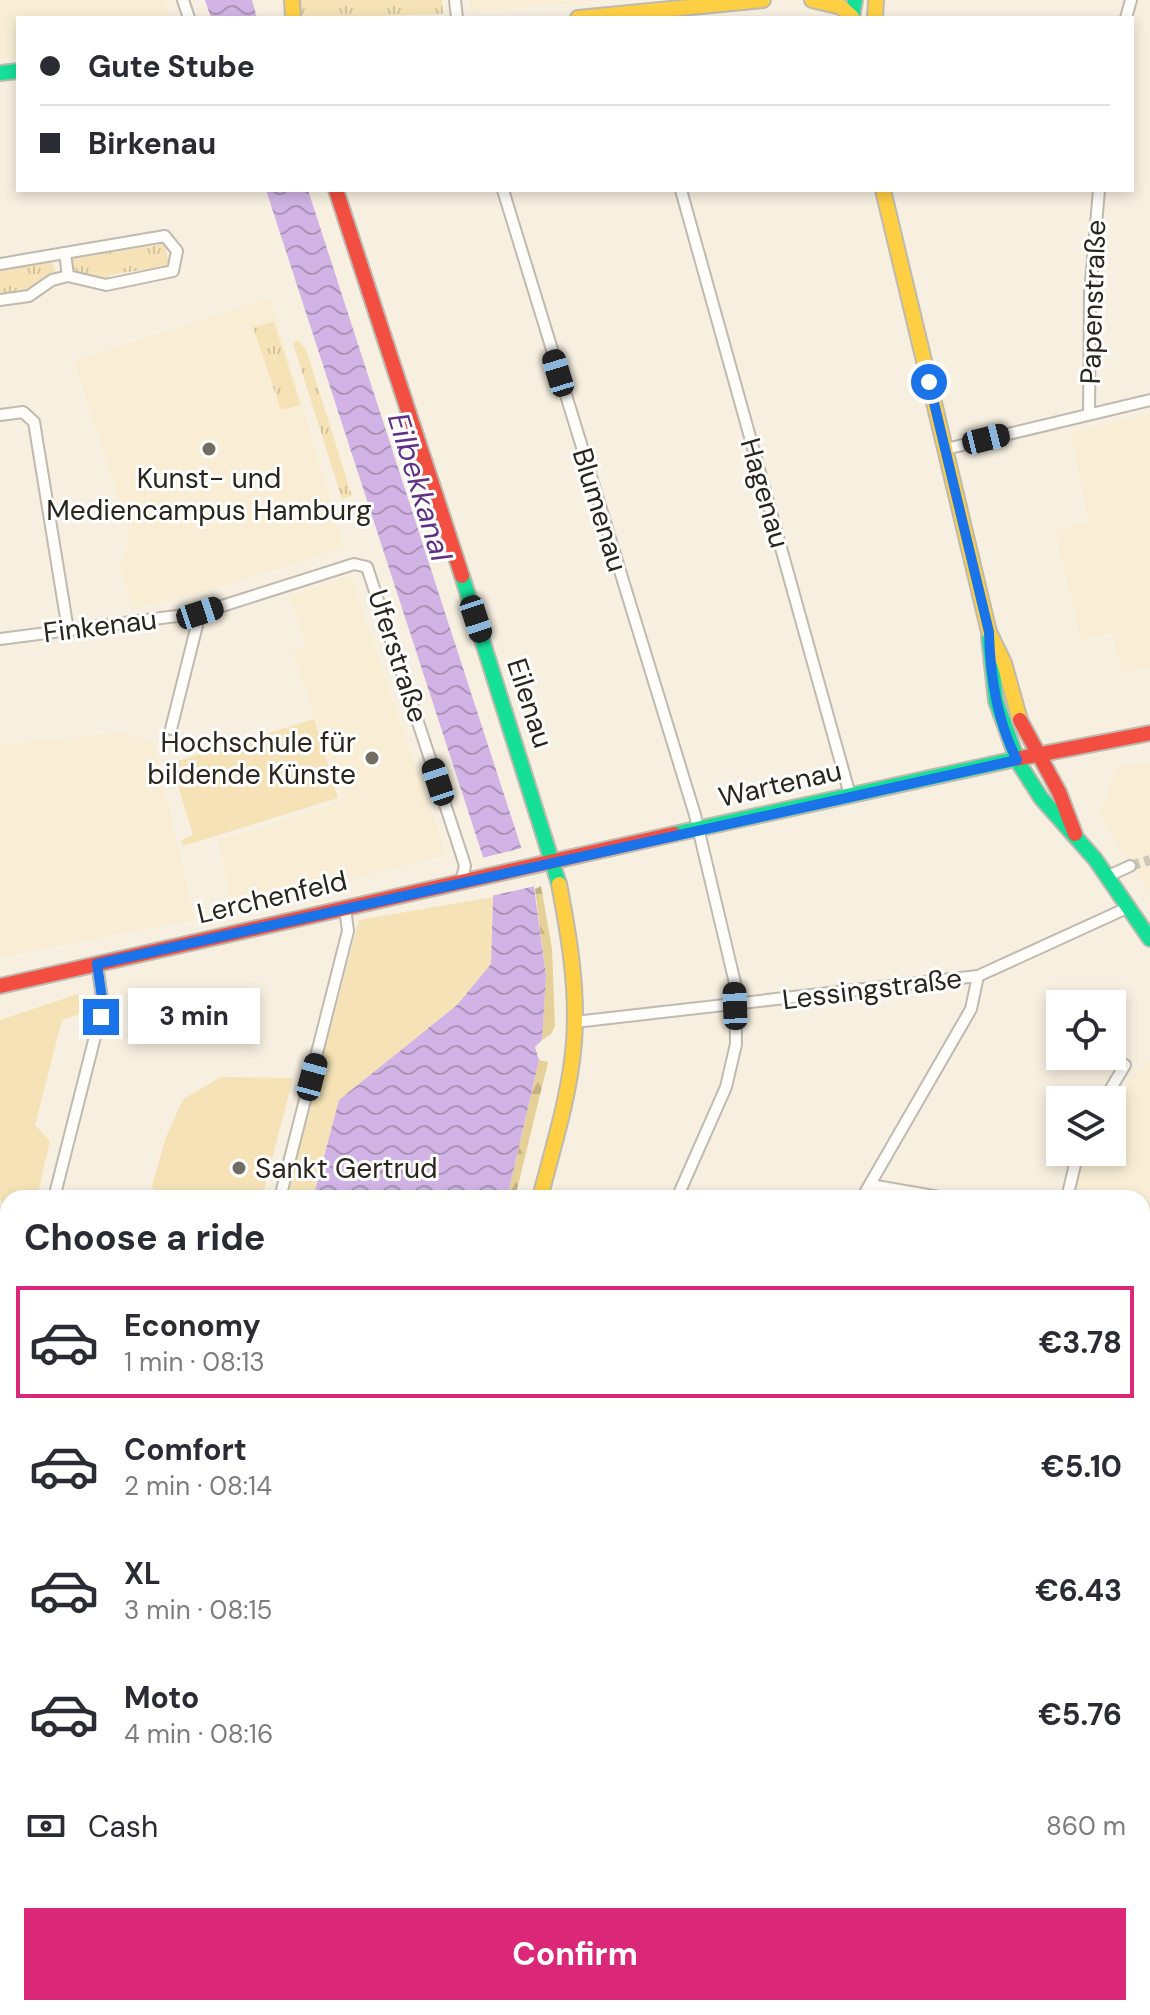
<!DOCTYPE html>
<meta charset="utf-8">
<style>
body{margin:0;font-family:"DM Sans",sans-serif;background:#f2f2f3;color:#2b2b33;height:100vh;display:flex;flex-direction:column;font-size:30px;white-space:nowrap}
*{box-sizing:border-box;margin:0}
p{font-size:26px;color:#7c7c81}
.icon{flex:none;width:44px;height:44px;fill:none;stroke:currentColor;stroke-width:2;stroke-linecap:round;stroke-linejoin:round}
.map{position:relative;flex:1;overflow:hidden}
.sheet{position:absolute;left:0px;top:1190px;width:1150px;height:826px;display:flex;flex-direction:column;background:#fff;border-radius:24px 24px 0 0;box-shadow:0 4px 12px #0003}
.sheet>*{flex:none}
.top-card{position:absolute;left:16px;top:16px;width:1118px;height:176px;border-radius:0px;box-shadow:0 4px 12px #0003;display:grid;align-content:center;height:176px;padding:0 24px;background:#fff}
.fabs{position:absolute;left:1046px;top:990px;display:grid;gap:16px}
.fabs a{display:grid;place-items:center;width:80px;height:80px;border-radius:0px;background:#fff;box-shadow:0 4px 12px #0003;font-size:40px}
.end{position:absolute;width:36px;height:36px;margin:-18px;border:10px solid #1a73e8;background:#fff;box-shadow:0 0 0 4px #fff}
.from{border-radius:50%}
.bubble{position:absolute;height:56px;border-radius:0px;background:#fff;box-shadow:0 4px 12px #0003;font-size:26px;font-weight:700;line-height:56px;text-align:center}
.car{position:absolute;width:24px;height:48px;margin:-24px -12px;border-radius:10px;box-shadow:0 0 6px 2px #0007;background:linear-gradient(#222 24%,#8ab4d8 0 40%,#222 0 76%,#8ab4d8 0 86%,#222 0)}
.top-card b{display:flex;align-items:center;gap:28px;height:76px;font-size:30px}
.top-card b+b{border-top:2px solid #e1e1e2}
.top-card i{width:20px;height:20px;background:#2b2b33}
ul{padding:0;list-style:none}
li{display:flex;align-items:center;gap:24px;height:112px;margin:0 16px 12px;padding:0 8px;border:4px solid transparent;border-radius:0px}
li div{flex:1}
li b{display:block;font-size:30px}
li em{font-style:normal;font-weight:700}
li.selected{border-color:#db2777}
li>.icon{width:72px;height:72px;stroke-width:1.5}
h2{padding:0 24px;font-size:36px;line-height:96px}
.pay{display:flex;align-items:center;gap:20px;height:88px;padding:0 24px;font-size:30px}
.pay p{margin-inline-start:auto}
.cta{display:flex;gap:16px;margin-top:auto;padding:16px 24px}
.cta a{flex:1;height:92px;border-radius:0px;background:#db2777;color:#fff;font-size:32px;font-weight:700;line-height:92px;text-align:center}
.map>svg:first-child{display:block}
.built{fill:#f9eed5}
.grass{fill:url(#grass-tufts)}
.forest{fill:url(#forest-firs)}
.park{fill:#f5e3b7}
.water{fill:url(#water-waves)}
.pier{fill:#f7f0e1}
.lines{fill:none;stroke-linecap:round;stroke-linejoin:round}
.street-tunnel{stroke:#cec8ba;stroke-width:10;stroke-dasharray:10 5;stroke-linecap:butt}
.street-casing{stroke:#bfbaaf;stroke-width:14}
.fast-casing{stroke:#bfbaaf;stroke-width:18}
.slow-casing{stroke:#bfbaaf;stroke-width:18}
.jam-casing{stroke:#bfbaaf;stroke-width:18}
.street{stroke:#fefdfa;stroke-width:10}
.fast{stroke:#16e098;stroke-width:14}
.slow{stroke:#ffcf43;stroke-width:14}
.jam{stroke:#f24e42;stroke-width:14}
.rail-casing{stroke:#c4c2be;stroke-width:6}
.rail{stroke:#fff;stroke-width:3;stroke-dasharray:9;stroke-linecap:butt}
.route{stroke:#1a73e8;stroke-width:10}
.poi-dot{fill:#726d62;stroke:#fff;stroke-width:3}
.labels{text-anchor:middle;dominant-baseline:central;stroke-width:6;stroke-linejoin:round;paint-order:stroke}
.street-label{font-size:28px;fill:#2a261d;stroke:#fff}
.poi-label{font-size:28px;fill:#2a261d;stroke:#fff}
.water-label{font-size:30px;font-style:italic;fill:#603088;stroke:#fff}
</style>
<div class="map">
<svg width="1150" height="2015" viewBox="0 0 1150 2015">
<defs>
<pattern id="grass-tufts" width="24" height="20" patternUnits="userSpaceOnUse" patternTransform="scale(2)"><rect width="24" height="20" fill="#f5e3b7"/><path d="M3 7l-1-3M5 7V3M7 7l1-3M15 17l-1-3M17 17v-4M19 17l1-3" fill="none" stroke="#d2c39d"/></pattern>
<pattern id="forest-firs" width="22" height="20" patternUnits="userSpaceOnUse" patternTransform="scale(2)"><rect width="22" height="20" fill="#e5d098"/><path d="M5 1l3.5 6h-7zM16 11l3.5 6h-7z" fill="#c5b283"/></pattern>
<pattern id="water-waves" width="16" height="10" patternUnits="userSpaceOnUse" patternTransform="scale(2)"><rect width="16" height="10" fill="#d1b4e5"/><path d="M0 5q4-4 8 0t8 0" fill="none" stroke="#aa92b9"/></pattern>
</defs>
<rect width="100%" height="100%" fill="#f7f0e1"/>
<!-- built -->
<g class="built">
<path d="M0,0H166L171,18H18V58L0,60Z"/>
<path d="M470,0H601L471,12Z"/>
<path d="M270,298L345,548L207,591L132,608L120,567L130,536L74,361Z"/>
<path d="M1150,414V667L1122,673L1112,633L1081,640L1055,530L1089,522L1070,433Z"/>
<path d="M351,575L446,855L233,910L218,841L344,801L292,652L306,646L290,596Z"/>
<path d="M121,732L154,742L195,920L0,957V745Z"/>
<path d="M1150,762V894L1100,816L1116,766Z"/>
<path d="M1150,1059V1222L1142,1221V1198H1074L1085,1152H1112V1101Z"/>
<path d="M1142,1537L1150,1538V1719L1147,1735L1142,1734Z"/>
</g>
<!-- grass -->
<g class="grass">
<path d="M294,0H442L443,14L295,18Z"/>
<path d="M164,240L170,269L164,271L162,267L109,275V280H105L71,270L69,255L90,252L91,255L159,245V241Z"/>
<path d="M50,259L57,274L46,277L30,291L0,297V266L3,271Z"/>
<path d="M274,322L301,405L281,410L253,327Z"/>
<path d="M298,340L306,349L352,496L342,499L293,344Z"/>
</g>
<!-- forest -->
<g class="forest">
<path d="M541,886L552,949L555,1026L551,1034L542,1040L546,976L535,889Z"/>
<path d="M539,1060L548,1062L515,1198H507Z"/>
</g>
<!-- park -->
<g class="park">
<path d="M314,719L338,798L183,846L181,840L193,835L171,763Z"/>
<path d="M493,897L491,964L457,1005L339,1100L313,1198H286L359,920Z"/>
<path d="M78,994L87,1001L85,1012L62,1020L35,1125L50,1141L37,1198H8V1215L0,1199V1020Z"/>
<path d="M221,1077L293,1078L262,1198H157L152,1186L166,1137L183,1099Z"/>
<path d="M935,2008H1077L1075,2015H933Z"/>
</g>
<!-- water -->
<g class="water">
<path d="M205,0H252L257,18H211Z"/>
<path d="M266,190H308L534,887L546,976L542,1040L535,1047L539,1060L507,1198H313L339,1100L457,1005L491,964L493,897L483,857Z"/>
</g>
<!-- pier -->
<path class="pier" d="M526,847L535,886L491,896L482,858Z"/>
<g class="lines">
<!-- street-tunnel -->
<path class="street-tunnel" d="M1130,866L1150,860"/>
<defs>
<g id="street">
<path d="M183,0L189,18"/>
<path d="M455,0L457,18"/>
<path d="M1126,18L1131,0"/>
<path d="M503,190L695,815L735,983L736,1044L726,1087L677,1198"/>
<path d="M681,190L850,795"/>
<path d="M65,253L68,276"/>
<path d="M0,264L165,236L177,251L173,271L106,285L68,276L52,280L29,296L0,300"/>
<path d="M1089,414L1090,293L1099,190"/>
<path d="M0,415L23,412L34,422L68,630"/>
<path d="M946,449L1150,400"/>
<path d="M0,639L200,613L354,564L367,567L462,856L465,866L461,882"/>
<path d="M171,729L200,613"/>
<path d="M1106,877L1130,866"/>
<path d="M575,1022L978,976L1127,908"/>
<path d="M1104,1100L1125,1065"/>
<path d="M870,1185L945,1198"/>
<path d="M54,1198L103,1005L97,964"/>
<path d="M280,1198L348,931L345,908"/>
<path d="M862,1198L971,1009L978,976"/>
<path d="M1067,1198L1078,1152"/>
<path d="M1142,1231L1150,1233"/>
<path d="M0,1300L8,1294"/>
<path d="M1142,1345L1150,1346"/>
<path d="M0,1361L8,1370"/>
<path d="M0,1628L8,1622"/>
<path d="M1142,1650L1150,1651"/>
<path d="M0,1864L8,1863"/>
<path d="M807,2008L812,2015"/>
<path d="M102,2015L105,2008"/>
<path d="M557,2015V2008"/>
</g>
<g id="fast">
<path d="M852,18L855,0"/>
<path d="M0,73L18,71"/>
<path d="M462,576L559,884"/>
<path d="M989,637L996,701L1018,762L1041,798L1095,859L1150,939"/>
<path d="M674,834L1016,759"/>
<path d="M1142,1866L1150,1868"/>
</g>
<g id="slow">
<path d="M292,0L293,18"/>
<path d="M812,0L841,7L852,17"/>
<path d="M578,18L763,0"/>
<path d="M875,18L876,0"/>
<path d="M883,190L989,632L1004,663L1020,720"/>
<path d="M540,1198C553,1147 570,1095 574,1042C578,989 569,936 559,884"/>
<path d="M0,1241L8,1257"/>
<path d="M0,1690L8,1708"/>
</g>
<g id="jam">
<path d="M336,190L462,576"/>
<path d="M1020,720L1059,792L1075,834"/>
<path d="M1016,759L1150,733"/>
<path d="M0,986L674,834"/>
<path d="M142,2008L145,2015"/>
<path d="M269,2015L272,2008"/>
</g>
</defs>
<!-- street casing -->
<use href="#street" class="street-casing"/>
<!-- fast casing -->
<use href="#fast" class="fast-casing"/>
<!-- slow casing -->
<use href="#slow" class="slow-casing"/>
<!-- jam casing -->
<use href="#jam" class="jam-casing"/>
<!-- street -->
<use href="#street" class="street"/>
<!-- fast -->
<use href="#fast" class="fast"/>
<!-- slow -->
<use href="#slow" class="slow"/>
<!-- jam -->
<use href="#jam" class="jam"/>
<defs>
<g id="rail">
<path d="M0,1330L8,1340"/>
<path d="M1142,1529L1150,1531"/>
</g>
</defs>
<!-- rail casing -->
<use href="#rail" class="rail-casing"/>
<!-- rail -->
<use href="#rail" class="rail"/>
</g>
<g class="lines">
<!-- route -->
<path class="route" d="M101,1017L103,1005L97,964L1017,760C997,721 990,675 989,632L929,382"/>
</g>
<!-- markers -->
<g class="poi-dot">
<circle cx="209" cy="449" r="8"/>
<circle cx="372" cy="758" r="8"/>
<circle cx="239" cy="1168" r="8"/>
</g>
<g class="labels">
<!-- street labels -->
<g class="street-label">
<text transform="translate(1093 302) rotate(-88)">Papenstraße</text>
<text transform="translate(765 493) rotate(74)">Hagenau</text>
<text transform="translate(600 510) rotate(73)">Blumenau</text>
<text transform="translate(100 626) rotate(-7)">Finkenau</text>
<text transform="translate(398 656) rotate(72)">Uferstraße</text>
<text transform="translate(530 703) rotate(72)">Eilenau</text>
<text transform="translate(780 784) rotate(-13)">Wartenau</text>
<text transform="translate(272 897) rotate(-13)">Lerchenfeld</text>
<text transform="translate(872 989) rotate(-7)">Lessingstraße</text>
</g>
<!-- poi labels -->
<g class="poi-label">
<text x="209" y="478">Kunst- und<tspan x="209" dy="32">Mediencampus Hamburg</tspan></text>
<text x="356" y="742" text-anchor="end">Hochschule für<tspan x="356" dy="32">bildende Künste</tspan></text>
<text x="255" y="1168" text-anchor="start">Sankt Gertrud</text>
</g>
<!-- water labels -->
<g class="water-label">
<text transform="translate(420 487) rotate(73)">Eilbekkanal</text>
</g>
</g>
</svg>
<div class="fabs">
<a><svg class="icon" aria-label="locate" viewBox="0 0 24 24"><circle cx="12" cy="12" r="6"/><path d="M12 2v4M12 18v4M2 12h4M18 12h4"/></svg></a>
<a><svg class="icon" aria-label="layers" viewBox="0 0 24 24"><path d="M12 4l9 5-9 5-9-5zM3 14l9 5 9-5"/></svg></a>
</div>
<i class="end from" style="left:929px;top:382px"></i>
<i class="end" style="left:101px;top:1017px"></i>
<div class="bubble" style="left:128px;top:988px;width:132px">3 min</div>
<i class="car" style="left:558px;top:373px;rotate:343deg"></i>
<i class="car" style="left:986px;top:439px;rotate:76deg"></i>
<i class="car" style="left:200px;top:613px;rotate:72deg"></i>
<i class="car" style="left:476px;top:619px;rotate:162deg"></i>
<i class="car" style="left:438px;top:782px;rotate:342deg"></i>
<i class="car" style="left:735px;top:1006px;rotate:358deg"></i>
<i class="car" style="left:312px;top:1077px;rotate:15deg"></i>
<div class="top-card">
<b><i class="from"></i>Gute Stube</b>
<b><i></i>Birkenau</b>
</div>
<section class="sheet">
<h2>Choose a ride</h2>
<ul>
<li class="selected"><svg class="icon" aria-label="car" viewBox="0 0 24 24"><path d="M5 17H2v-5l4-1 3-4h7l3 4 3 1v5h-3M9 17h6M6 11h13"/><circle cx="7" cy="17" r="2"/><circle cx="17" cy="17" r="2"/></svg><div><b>Economy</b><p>1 min · 08:13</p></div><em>€3.78</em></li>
<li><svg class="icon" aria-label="car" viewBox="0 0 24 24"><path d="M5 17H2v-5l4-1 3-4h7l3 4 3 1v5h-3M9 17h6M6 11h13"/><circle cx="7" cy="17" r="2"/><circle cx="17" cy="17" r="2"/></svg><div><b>Comfort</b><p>2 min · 08:14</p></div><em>€5.10</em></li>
<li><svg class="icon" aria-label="car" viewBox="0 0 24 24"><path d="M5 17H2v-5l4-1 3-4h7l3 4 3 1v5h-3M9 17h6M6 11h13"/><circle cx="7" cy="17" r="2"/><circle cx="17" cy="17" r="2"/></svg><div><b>XL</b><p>3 min · 08:15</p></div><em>€6.43</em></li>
<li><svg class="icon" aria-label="car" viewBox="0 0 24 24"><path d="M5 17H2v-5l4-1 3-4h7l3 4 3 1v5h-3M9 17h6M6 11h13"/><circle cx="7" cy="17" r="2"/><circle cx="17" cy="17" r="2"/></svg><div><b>Moto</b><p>4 min · 08:16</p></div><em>€5.76</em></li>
</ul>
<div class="pay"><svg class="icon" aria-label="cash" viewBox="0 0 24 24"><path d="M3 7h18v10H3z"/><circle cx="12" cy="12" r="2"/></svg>Cash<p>860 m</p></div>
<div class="cta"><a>Confirm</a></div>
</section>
</div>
